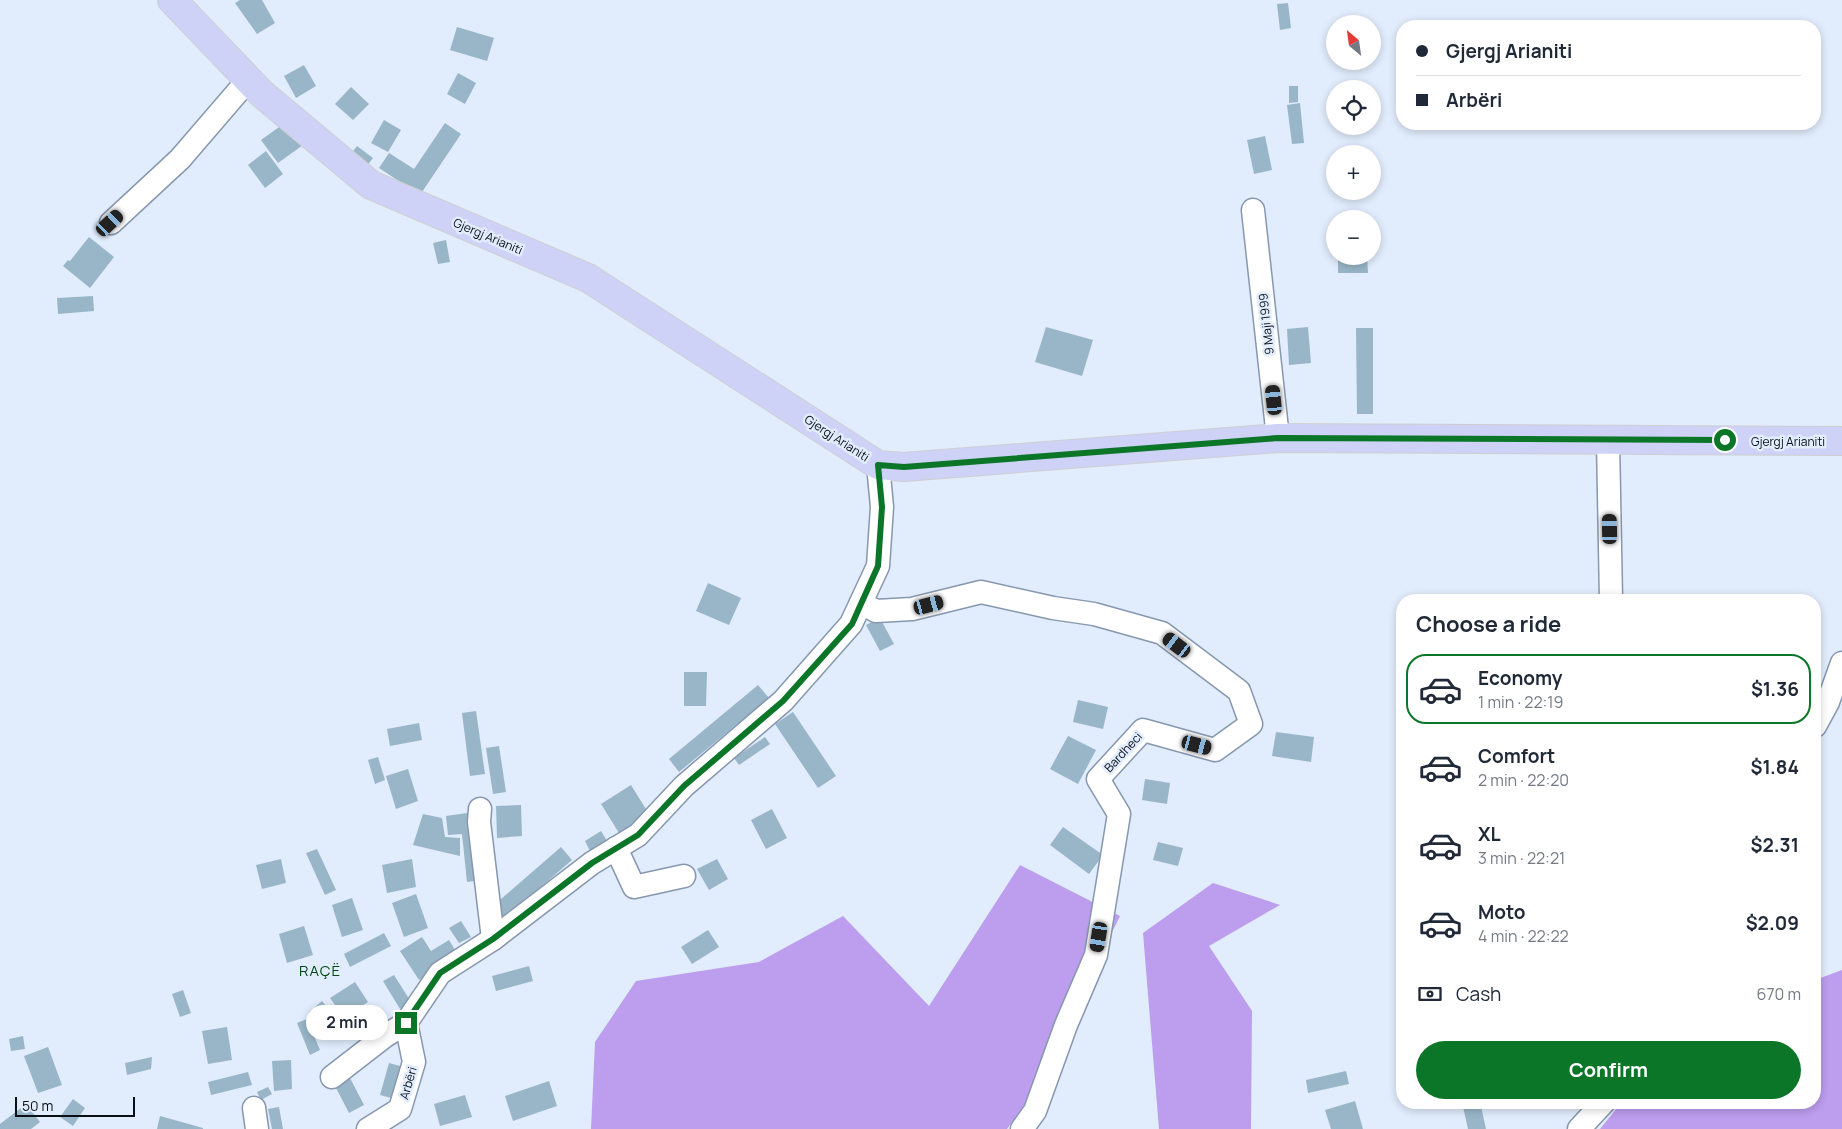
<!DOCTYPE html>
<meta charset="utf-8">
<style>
body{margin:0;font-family:Manrope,sans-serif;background:#f2f2f3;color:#1f2937;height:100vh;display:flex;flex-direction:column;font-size:19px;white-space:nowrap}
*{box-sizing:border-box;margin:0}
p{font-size:16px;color:#747a83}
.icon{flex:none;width:28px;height:28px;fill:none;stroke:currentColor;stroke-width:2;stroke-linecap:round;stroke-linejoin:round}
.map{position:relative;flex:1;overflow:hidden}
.side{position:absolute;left:1396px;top:594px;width:425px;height:515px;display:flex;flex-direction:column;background:#fff;border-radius:20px;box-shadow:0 2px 8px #0003}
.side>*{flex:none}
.guide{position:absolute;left:1396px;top:20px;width:425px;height:110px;border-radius:20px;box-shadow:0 2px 8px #0003;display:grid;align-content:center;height:110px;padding:0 20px;background:#fff}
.needle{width:32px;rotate:331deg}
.tools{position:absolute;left:1326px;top:15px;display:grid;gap:10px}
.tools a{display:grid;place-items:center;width:55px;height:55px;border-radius:50%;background:#fff;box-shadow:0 2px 8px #0003;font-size:25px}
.scale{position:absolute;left:15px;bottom:12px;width:120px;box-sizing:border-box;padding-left:5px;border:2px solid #090f17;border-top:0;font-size:14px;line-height:18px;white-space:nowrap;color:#090f17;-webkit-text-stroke:4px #e1ecfc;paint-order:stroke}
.end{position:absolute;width:22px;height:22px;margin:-11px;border:6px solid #0b7528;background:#fff;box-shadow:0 0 0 2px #fff}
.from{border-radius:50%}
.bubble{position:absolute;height:35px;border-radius:18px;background:#fff;box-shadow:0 2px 8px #0003;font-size:16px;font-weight:700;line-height:35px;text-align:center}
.car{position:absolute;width:15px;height:30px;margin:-15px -8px;border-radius:6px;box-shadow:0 0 4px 1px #0007;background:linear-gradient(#222 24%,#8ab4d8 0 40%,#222 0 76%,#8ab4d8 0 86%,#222 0)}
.guide b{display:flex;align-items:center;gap:18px;height:48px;font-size:19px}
.guide b+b{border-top:1px solid #e0e1e3}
.guide i{width:12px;height:12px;background:#1f2937}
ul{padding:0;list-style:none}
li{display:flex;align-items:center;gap:15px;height:70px;margin:0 10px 8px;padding:0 10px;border:2px solid transparent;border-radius:20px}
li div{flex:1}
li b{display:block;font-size:19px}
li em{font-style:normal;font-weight:700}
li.active{border-color:#0b7528}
li>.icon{width:45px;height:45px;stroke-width:1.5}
h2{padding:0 20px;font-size:22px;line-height:60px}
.pay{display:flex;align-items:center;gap:12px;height:55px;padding:0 20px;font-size:19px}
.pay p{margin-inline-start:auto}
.action{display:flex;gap:10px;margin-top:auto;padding:10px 20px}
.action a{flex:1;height:58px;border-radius:30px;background:#0b7528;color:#fff;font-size:20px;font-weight:700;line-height:58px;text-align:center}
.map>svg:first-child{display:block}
.forest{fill:#bc9dee}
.building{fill:#99b6c8}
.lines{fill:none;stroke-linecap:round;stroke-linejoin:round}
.minor-casing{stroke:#8697af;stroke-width:25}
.major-casing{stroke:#cecfd1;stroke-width:30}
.minor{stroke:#fff;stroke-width:22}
.major{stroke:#ced2f7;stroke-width:28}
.route{stroke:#0b7528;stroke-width:6}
.labels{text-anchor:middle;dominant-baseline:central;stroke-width:5;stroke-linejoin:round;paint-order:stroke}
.street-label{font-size:12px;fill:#090f17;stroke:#e1ecfc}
.quarter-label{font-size:15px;letter-spacing:1px;fill:#044615;stroke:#e1ecfc}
</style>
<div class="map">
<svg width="1842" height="1129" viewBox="0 0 1842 1129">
<rect width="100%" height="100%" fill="#e1ecfc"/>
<!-- forest -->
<g class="forest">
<path d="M1020,865L1120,916L1029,1099L1007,1129H591L595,1042L636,981L759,962L843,916L929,1006Z"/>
<path d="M1213,883L1280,905L1209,946L1252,1011L1251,1129H1159L1143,933Z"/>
<path d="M1842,970V1129H1600L1621,1103L1815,1102V980Z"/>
</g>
<!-- building -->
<g class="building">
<path d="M240,0H262L275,23L257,34L235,3Z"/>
<path d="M1288,3L1291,28L1280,30L1277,4Z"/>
<path d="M457,27L494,38L487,61L450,50Z"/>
<path d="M304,65L316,86L296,98L284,76Z"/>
<path d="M458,73L476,83L465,104L447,94Z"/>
<path d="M1289,86H1298V102L1289,103Z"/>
<path d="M351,87L369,104L353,120L335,104Z"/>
<path d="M1300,103L1304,143L1292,144L1287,105Z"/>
<path d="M384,120L401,130L388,152L371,143Z"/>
<path d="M286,122L303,145L278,163L261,140Z"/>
<path d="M445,123L461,134L420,195L379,168L389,153L414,169Z"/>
<path d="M1265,136L1272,170L1254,174L1247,140Z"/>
<path d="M357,146L373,158L367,166L351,154Z"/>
<path d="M266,151L283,174L265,188L248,165Z"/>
<path d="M89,237L114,257L90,288L63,266L68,260L70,261Z"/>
<path d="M446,240L450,262L438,264L433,243Z"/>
<path d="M1338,256H1367L1368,273H1338Z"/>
<path d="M93,296L94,311L58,314L57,298Z"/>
<path d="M1046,327L1093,340L1082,376L1035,362Z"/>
<path d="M1308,327L1311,363L1289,365L1287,329Z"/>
<path d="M1356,328H1373V414H1357Z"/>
<path d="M708,583L741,598L729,625L696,611Z"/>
<path d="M880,618L894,644L880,651L866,625Z"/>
<path d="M684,672H707L706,706H684Z"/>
<path d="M758,685L769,698L679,772L669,759Z"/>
<path d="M1078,700L1108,707L1103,729L1073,722Z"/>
<path d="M476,711L485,774L470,776L462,713Z"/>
<path d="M793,712L836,776L818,788L775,724Z"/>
<path d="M419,723L422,740L390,746L387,729Z"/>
<path d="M1276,732L1314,737L1311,762L1272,756Z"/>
<path d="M1068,736L1096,750L1078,784L1050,769Z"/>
<path d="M765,737L770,744L739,765L734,758Z"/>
<path d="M499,746L506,792L493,794L486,748Z"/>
<path d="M378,757L385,780L375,784L368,760Z"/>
<path d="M408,769L418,801L396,809L386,776Z"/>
<path d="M1145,779L1170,783L1167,804L1142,800Z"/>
<path d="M631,785L649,814L619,833L601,804Z"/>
<path d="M521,805L522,836L497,838L496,806Z"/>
<path d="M772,809L787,838L766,849L751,820Z"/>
<path d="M474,812L481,880L467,882L462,834L448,835L446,816Z"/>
<path d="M423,814L442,818L445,837L460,838V856L413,845Z"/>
<path d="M1063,827L1103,855L1089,874L1050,845Z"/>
<path d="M601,831L607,841L590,851L585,841Z"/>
<path d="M1158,842L1183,848L1178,866L1153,860Z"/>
<path d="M561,847L572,860L504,919L493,906Z"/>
<path d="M317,849L336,890L325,895L306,853Z"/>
<path d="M281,859L286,883L262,889L256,865Z"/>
<path d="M412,859L416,887L387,893L382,865Z"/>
<path d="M717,859L728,879L709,890L697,869Z"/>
<path d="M416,894L428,928L404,937L392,903Z"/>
<path d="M352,898L363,930L342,937L332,905Z"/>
<path d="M461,921L471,937L459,943L449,928Z"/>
<path d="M304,926L313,955L287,963L279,934Z"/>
<path d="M708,930L719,947L692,964L681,947Z"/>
<path d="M384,933L391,946L350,967L344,954Z"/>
<path d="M422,937L431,951L449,940L458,955L419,980L400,951Z"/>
<path d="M529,966L533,981L496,991L492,976Z"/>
<path d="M394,975L411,1002L400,1009L383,981Z"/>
<path d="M355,982L368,1002L344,1018L330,998Z"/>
<path d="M183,990L191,1013L180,1017L172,994Z"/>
<path d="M322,1001L327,1007L315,1018L309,1012Z"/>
<path d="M307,1019L320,1050L310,1055L297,1023Z"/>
<path d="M227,1027L232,1060L208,1064L202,1031Z"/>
<path d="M23,1036L25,1049L11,1051L9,1039Z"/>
<path d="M48,1047L62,1085L38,1093L24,1056Z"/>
<path d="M152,1057L151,1069L127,1075L125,1063Z"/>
<path d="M291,1060L292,1089L274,1091L272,1061Z"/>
<path d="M389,1063L404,1067L395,1099L380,1095Z"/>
<path d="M1346,1071L1349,1084L1308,1093L1306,1080Z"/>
<path d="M248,1072L252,1085L211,1095L208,1082Z"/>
<path d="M350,1078L364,1105L349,1113L335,1086Z"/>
<path d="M549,1081L557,1106L513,1121L505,1096Z"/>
<path d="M268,1087L272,1094L261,1100L257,1092Z"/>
<path d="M465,1095L472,1117L440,1126L434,1104Z"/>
<path d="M73,1099L85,1108L73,1126L60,1117Z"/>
<path d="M1355,1101L1363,1129H1331L1325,1110Z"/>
<path d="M1462,1102H1480L1486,1129H1468Z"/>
<path d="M26,1104L40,1122L31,1129H0V1124Z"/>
<path d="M279,1107L283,1129H272L268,1109Z"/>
<path d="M160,1116L203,1128V1129H157Z"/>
</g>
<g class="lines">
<defs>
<g id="minor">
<path d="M1253,210L1278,438"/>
<path d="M111,223L180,159L248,80"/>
<path d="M1608,440L1611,600"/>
<path d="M861,603L876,611L912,609L981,592L1053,608L1094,614L1162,633L1239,691L1251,724L1215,750L1143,730L1098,779L1119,814L1096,955L1066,1025L1035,1111L1022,1129"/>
<path d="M1815,726L1828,702L1842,663"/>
<path d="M480,809L479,822L493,939"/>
<path d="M616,848L634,887L684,876"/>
<path d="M332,1077L385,1036L406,1023L440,973L493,939L592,863L638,835L684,786L783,701L851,624L878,566L882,507L878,465"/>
<path d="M254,1108L257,1129"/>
<path d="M368,1129L400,1109L414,1062L406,1023"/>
<path d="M1579,1129L1604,1102"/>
</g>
<path id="major" d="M172,0L261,93L371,185L588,278L878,465L904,467L1278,438L1842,441"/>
</defs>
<!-- minor casing -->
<use href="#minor" class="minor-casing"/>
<!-- major casing -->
<use href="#major" class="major-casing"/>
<!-- minor -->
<use href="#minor" class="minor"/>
<!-- major -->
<use href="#major" class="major"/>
</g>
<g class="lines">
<!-- route -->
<path class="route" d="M406,1023L440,973L493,939L592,863L638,835L684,786L783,701L852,624L878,566L882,507L878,465L904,467L1278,438L1725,440"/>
</g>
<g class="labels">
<!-- street labels -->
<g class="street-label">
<text transform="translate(488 236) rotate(23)">Gjergj Arianiti</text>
<text transform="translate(1266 324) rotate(-96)">9 Maji 1999</text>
<text transform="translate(837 438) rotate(33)">Gjergj Arianiti</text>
<text x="1788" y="441">Gjergj Arianiti</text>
<text transform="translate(1123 752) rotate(-47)">Bardheci</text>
<text transform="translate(408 1083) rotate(-74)">Arbëri</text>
</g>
<!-- quarter labels -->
<g class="quarter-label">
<text x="320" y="970">RAÇË</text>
</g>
</g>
</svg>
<div class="tools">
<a><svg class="needle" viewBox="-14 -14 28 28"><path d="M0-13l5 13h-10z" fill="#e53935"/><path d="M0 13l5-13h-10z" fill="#747a83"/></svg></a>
<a><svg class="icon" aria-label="locate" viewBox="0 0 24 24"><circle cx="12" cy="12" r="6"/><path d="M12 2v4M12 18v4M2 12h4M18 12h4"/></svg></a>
<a>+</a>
<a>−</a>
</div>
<div class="scale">50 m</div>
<i class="end from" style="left:1725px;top:440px"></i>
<i class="end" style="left:406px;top:1023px"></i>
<div class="bubble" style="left:306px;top:1005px;width:82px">2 min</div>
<i class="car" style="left:110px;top:223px;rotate:47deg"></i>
<i class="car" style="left:1274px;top:400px;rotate:354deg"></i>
<i class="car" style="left:1610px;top:529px;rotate:359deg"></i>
<i class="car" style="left:929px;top:605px;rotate:75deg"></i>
<i class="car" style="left:1177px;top:645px;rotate:307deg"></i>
<i class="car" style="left:1197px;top:745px;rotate:105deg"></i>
<i class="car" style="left:1099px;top:937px;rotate:189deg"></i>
<div class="guide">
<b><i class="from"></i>Gjergj Arianiti</b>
<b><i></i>Arbëri</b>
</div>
<section class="side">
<h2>Choose a ride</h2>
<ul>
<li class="active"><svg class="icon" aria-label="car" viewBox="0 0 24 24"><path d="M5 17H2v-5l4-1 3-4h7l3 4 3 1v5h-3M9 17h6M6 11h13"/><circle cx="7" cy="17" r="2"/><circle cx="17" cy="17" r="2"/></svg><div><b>Economy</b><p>1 min · 22:19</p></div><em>$1.36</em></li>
<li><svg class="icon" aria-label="car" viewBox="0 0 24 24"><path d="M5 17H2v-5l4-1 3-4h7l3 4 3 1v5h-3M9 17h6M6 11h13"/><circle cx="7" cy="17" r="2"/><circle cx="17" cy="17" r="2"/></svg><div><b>Comfort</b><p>2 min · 22:20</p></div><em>$1.84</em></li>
<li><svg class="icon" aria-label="car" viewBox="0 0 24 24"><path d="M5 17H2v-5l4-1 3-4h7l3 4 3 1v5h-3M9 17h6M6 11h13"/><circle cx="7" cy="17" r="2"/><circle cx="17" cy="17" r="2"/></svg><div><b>XL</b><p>3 min · 22:21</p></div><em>$2.31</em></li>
<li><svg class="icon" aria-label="car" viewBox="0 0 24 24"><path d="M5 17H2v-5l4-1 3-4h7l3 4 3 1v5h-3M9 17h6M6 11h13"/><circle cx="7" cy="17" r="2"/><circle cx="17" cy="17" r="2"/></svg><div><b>Moto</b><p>4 min · 22:22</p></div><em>$2.09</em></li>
</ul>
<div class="pay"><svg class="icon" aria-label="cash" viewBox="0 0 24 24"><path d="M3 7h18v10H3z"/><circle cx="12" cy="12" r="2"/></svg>Cash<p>670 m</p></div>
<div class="action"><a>Confirm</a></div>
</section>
</div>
